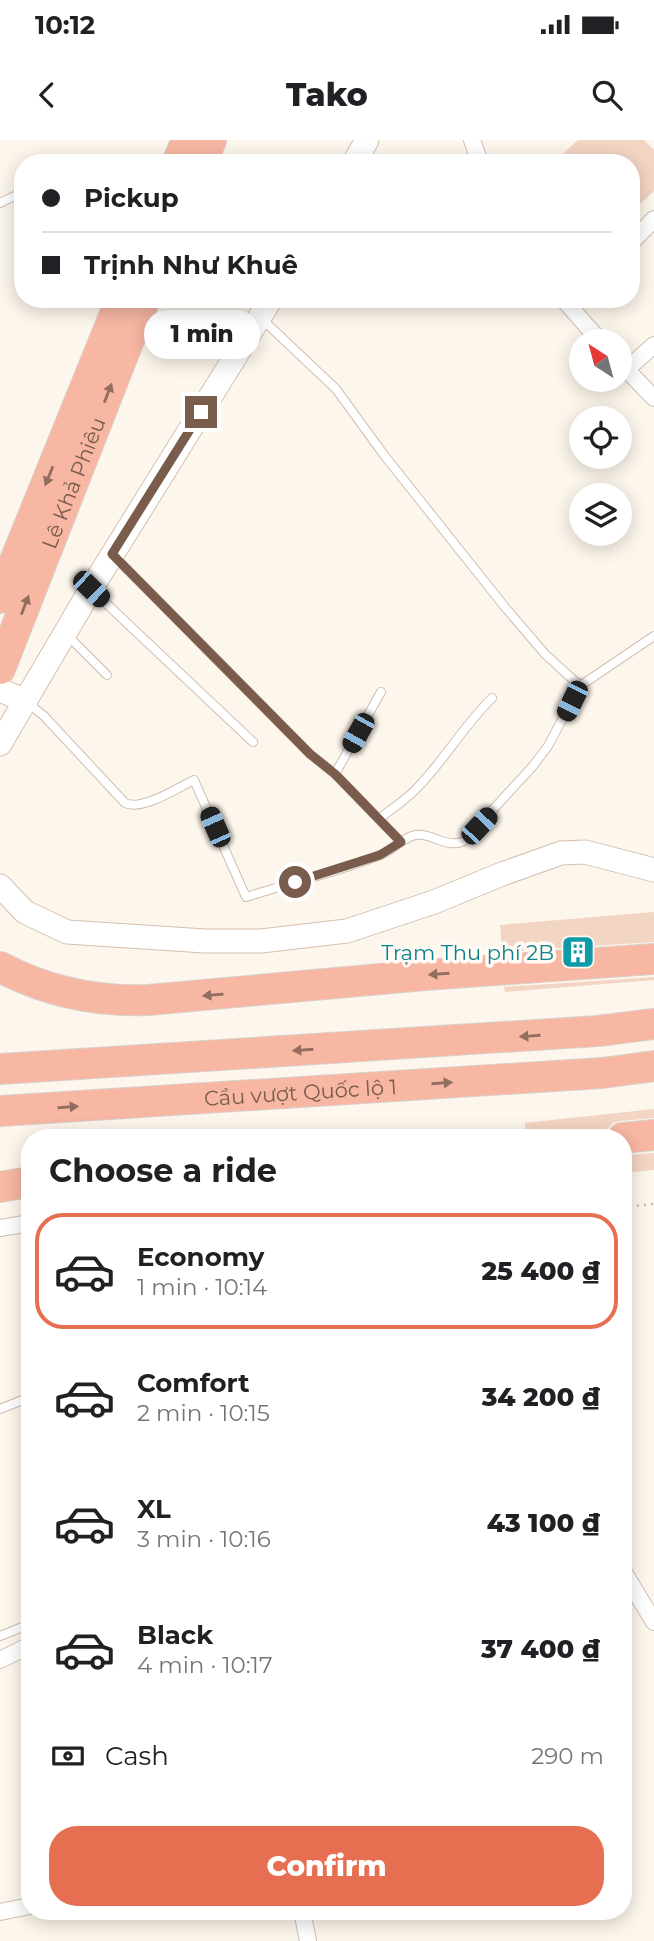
<!DOCTYPE html>
<meta charset="utf-8">
<style>
body{margin:0;font-family:Montserrat,sans-serif;background:#f2f2f2;color:#202124;height:100vh;display:flex;flex-direction:column;font-size:26px;white-space:nowrap}
*{box-sizing:border-box;margin:0}
p{font-size:23px;color:#757577}
.icon{flex:none;width:38px;height:38px;fill:none;stroke:currentColor;stroke-width:2;stroke-linecap:round;stroke-linejoin:round}
.map{position:relative;flex:1;overflow:hidden}
.sheet{position:absolute;left:21px;top:989px;width:611px;height:791px;display:flex;flex-direction:column;background:#fff;border-radius:28px;box-shadow:0 4px 18px #0003}
.sheet>*{flex:none}
.banner{position:absolute;left:14px;top:14px;width:626px;height:154px;border-radius:28px;box-shadow:0 4px 18px #0003;display:grid;align-content:center;height:154px;padding:0 28px;background:#fff}
.needle{width:46px;rotate:324deg}
.tools{position:absolute;left:569px;top:189px;display:grid;gap:14px}
.tools a{display:grid;place-items:center;width:63px;height:63px;border-radius:50%;background:#fff;box-shadow:0 4px 18px #0003;font-size:35px}
.end{position:absolute;width:32px;height:32px;margin:-16px;border:9px solid #7a5c4d;background:#fff;box-shadow:0 0 0 4px #fff}
.from{border-radius:50%}
.bubble{position:absolute;height:49px;border-radius:24px;background:#fff;box-shadow:0 4px 18px #0003;font-size:23px;font-weight:800;line-height:49px;text-align:center}
.car{position:absolute;width:21px;height:42px;margin:-21px -10px;border-radius:9px;box-shadow:0 0 5px 2px #0007;background:linear-gradient(#222 24%,#8ab4d8 0 40%,#222 0 76%,#8ab4d8 0 86%,#222 0)}
.banner b{display:flex;align-items:center;gap:24px;height:66px;font-size:26px}
.banner b+b{border-top:2px solid #e0e0e0}
.banner i{width:18px;height:18px;background:#202124}
ul{padding:0;list-style:none}
li{display:flex;align-items:center;gap:21px;height:116px;margin:0 14px 10px;padding:0 14px;border:4px solid transparent;border-radius:28px}
li div{flex:1}
li b{display:block;font-size:26px}
li em{font-style:normal;font-weight:800}
li.selected{border-color:#e76f51}
li>.icon{width:63px;height:63px;stroke-width:1.5}
h2{padding:0 28px;font-size:32px;line-height:84px}
.pay{display:flex;align-items:center;gap:18px;height:77px;padding:0 28px;font-size:26px}
.pay p{margin-inline-start:auto}
.button{display:flex;gap:14px;margin-top:auto;padding:14px 28px}
.button a{flex:1;height:80px;border-radius:28px;background:#e76f51;color:#fff;font-size:28px;font-weight:800;line-height:80px;text-align:center}
.status{display:flex;justify-content:space-between;align-items:center;height:49px;padding:0 35px;background:#fff;direction:ltr}
.status svg{height:19px;fill:currentColor}
header{display:flex;justify-content:space-between;align-items:center;height:91px;padding:0 28px;background:#fff;font-size:32px;font-weight:800}
.map>svg:first-child{display:block}
.building{fill:#f3d5c3}
.lines{fill:none;stroke-linecap:round;stroke-linejoin:round}
.lane-casing{stroke:#d1beb0;stroke-width:10}
.street-casing{stroke:#d1beb0;stroke-width:18}
.secondary-casing{stroke:#d6c0b0;stroke-width:25}
.highway-casing{stroke:#dad1cd;stroke-width:32}
.path{stroke:#d9b8a5;stroke-width:2.5;stroke-dasharray:2 5;stroke-linecap:butt}
.lane{stroke:#fff;stroke-width:8}
.street{stroke:#fff;stroke-width:16}
.secondary{stroke:#fff;stroke-width:23}
.highway{stroke:#f7b7a3;stroke-width:30}
.oneway{fill:#936e5e}
.route{stroke:#7a5c4d;stroke-width:9}
.labels{text-anchor:middle;dominant-baseline:central;stroke-width:7;stroke-linejoin:round;paint-order:stroke}
.street-label{font-size:21px;fill:#7a5c4d;stroke:#fffaf3}
.culture-label{font-size:21px;fill:#0d838f;stroke:#fffaf3;text-anchor:end}
</style>
<div class="status"><b>10:12</b><svg viewBox="0 0 49 12"><path d="M0 12V9h3v3zM5 12V6h3v6zM10 12V3h3v9zM15 12V0h3v12zM26 1h20v11H26zM47 4h2v5h-2z"/></svg></div>
<header><svg class="icon" aria-label="back" viewBox="0 0 24 24"><path d="M15 5l-7 7 7 7"/></svg>Tako<svg class="icon" aria-label="search" viewBox="0 0 24 24"><circle cx="10" cy="10" r="6"/><path d="M15 15l6 6"/></svg></header>
<div class="map">
<svg width="654" height="1801" viewBox="0 0 654 1801">
<rect width="100%" height="100%" fill="#fdf6ec"/>
<!-- building -->
<g class="building">
<path d="M578,0H644L654,10V51L632,72V23H553Z"/>
<path d="M654,772V802L502,812L500,785Z"/>
<path d="M654,837V840L505,852L504,847Z"/>
<path d="M654,969V978L621,981L613,983L607,990L606,998H526L525,983Z"/>
<path d="M654,1013V1030L623,1033V1015Z"/>
</g>
<g class="lines">
<defs>
<g id="lane">
<path d="M0,63L23,52"/>
<path d="M262,179L336,249L384,315L504,466L545,514L580,546"/>
<path d="M114,416L310,614L335,634L381,552"/>
<path d="M93,451L253,602"/>
<path d="M67,495L107,535"/>
<path d="M28,563L44,576L125,663C143,671 177,648 194,640L246,757C290,743 337,732 380,715C392,711 400,700 412,696C430,690 446,710 464,701L533,626L548,606L580,546L654,496"/>
<path d="M335,634L401,702"/>
<path d="M379,679C390,670 403,662 414,651C443,623 463,586 492,558"/>
<path d="M0,1269L30,1257"/>
<path d="M0,1496L30,1484"/>
</g>
<g id="street">
<path d="M472,0L480,23"/>
<path d="M632,102L654,79"/>
<path d="M563,159L600,201"/>
<path d="M620,223L654,258"/>
<path d="M626,230L654,205"/>
<path d="M0,1088L30,1083"/>
<path d="M623,1431L654,1482"/>
<path d="M0,1520L30,1505"/>
<path d="M302,1771L308,1801"/>
<path d="M0,1772L30,1766"/>
</g>
<g id="secondary">
<path d="M354,23L367,0"/>
<path d="M0,550L26,561"/>
<path d="M0,604L91,449L271,159"/>
<path d="M0,746L25,772L67,792L205,801H261L347,791L434,762L502,734L561,713L585,712L654,730"/>
</g>
<g id="highway">
<path d="M177,23L187,0"/>
<path d="M202,23L211,0"/>
<path d="M0,458L121,159"/>
<path id="s1" d="M0,529L145,159"/>
<path d="M0,827C47,852 96,862 148,860L425,835L654,819"/>
<path d="M0,929L598,891L654,884"/>
<path id="s2" d="M0,971L602,933L654,926"/>
<path d="M623,998L654,995"/>
<path d="M0,1047L30,1042"/>
</g>
</defs>
<!-- lane casing -->
<use href="#lane" class="lane-casing"/>
<!-- street casing -->
<use href="#street" class="street-casing"/>
<!-- secondary casing -->
<use href="#secondary" class="secondary-casing"/>
<!-- highway casing -->
<use href="#highway" class="highway-casing"/>
<!-- path -->
<path class="path" d="M623,1067L654,1064"/>
<!-- lane -->
<use href="#lane" class="lane"/>
<!-- street -->
<use href="#street" class="street"/>
<!-- secondary -->
<use href="#secondary" class="secondary"/>
<!-- highway -->
<use href="#highway" class="highway"/>
</g>
<!-- one-way arrows -->
<defs><path id="oneway-solid" d="M-6-.8H1V-3.2L6.5 0L1 3.2V.8H-6Z" transform="scale(1.75)"/></defs>
<g class="oneway">
<use href="#oneway-solid" transform="translate(108 253) rotate(-69)"/>
<use href="#oneway-solid" transform="translate(49 336) rotate(112)"/>
<use href="#oneway-solid" transform="translate(25 465) rotate(-69)"/>
<use href="#oneway-solid" transform="translate(439 834) rotate(176)"/>
<use href="#oneway-solid" transform="translate(213 855) rotate(175)"/>
<use href="#oneway-solid" transform="translate(530 896) rotate(176)"/>
<use href="#oneway-solid" transform="translate(303 910) rotate(176)"/>
<use href="#oneway-solid" transform="translate(442 943) rotate(-4)"/>
<use href="#oneway-solid" transform="translate(68 967) rotate(-4)"/>
</g>
<g class="lines">
<!-- route -->
<path class="route" d="M201,272L112,414L310,614L335,634L401,702L380,715L295,742"/>
</g>
<!-- icons -->
<defs>
<symbol id="building-square" viewBox="-11 -11 22 22"><rect x="-9" y="-9" width="18" height="18" rx="4" fill="#0f9aa8" stroke="#fffaf3"/><path d="M-4-6H4V6H1V3H-1V6H-4ZM-2.5-4.3h1.7v1.8h-1.7ZM.8-4.3h1.7v1.8H.8ZM-2.5-1h1.7V.8h-1.7ZM.8-1h1.7V.8H.8Z" fill="#fff"/></symbol>
</defs>
<g fill-rule="evenodd">
<use href="#building-square" x="559" y="793" width="38" height="38"/>
</g>
<g class="labels">
<!-- street labels -->
<g class="street-label">
<text stroke="none"><textPath href="#s1" startOffset="200">Lê Khả Phiêu</textPath></text>
<text stroke="none"><textPath href="#s2" startOffset="301">Cầu vượt Quốc lộ 1</textPath></text>
</g>
<!-- culture labels -->
<g class="culture-label">
<text x="554" y="812">Trạm Thu phí 2B</text>
</g>
</g>
</svg>
<div class="tools">
<a><svg class="needle" viewBox="-14 -14 28 28"><path d="M0-13l5 13h-10z" fill="#e53935"/><path d="M0 13l5-13h-10z" fill="#757577"/></svg></a>
<a><svg class="icon" aria-label="locate" viewBox="0 0 24 24"><circle cx="12" cy="12" r="6"/><path d="M12 2v4M12 18v4M2 12h4M18 12h4"/></svg></a>
<a><svg class="icon" aria-label="layers" viewBox="0 0 24 24"><path d="M12 4l9 5-9 5-9-5zM3 14l9 5 9-5"/></svg></a>
</div>
<i class="end from" style="left:295px;top:742px"></i>
<i class="end" style="left:201px;top:272px"></i>
<div class="bubble" style="left:144px;top:170px;width:116px">1 min</div>
<i class="car" style="left:91px;top:449px;rotate:134deg"></i>
<i class="car" style="left:572px;top:561px;rotate:206deg"></i>
<i class="car" style="left:358px;top:593px;rotate:209deg"></i>
<i class="car" style="left:479px;top:686px;rotate:43deg"></i>
<i class="car" style="left:215px;top:687px;rotate:336deg"></i>
<div class="banner">
<b><i class="from"></i>Pickup</b>
<b><i></i>Trịnh Như Khuê</b>
</div>
<section class="sheet">
<h2>Choose a ride</h2>
<ul>
<li class="selected"><svg class="icon" aria-label="car" viewBox="0 0 24 24"><path d="M5 17H2v-5l4-1 3-4h7l3 4 3 1v5h-3M9 17h6M6 11h13"/><circle cx="7" cy="17" r="2"/><circle cx="17" cy="17" r="2"/></svg><div><b>Economy</b><p>1 min · 10:14</p></div><em>25 400 ₫</em></li>
<li><svg class="icon" aria-label="car" viewBox="0 0 24 24"><path d="M5 17H2v-5l4-1 3-4h7l3 4 3 1v5h-3M9 17h6M6 11h13"/><circle cx="7" cy="17" r="2"/><circle cx="17" cy="17" r="2"/></svg><div><b>Comfort</b><p>2 min · 10:15</p></div><em>34 200 ₫</em></li>
<li><svg class="icon" aria-label="car" viewBox="0 0 24 24"><path d="M5 17H2v-5l4-1 3-4h7l3 4 3 1v5h-3M9 17h6M6 11h13"/><circle cx="7" cy="17" r="2"/><circle cx="17" cy="17" r="2"/></svg><div><b>XL</b><p>3 min · 10:16</p></div><em>43 100 ₫</em></li>
<li><svg class="icon" aria-label="car" viewBox="0 0 24 24"><path d="M5 17H2v-5l4-1 3-4h7l3 4 3 1v5h-3M9 17h6M6 11h13"/><circle cx="7" cy="17" r="2"/><circle cx="17" cy="17" r="2"/></svg><div><b>Black</b><p>4 min · 10:17</p></div><em>37 400 ₫</em></li>
</ul>
<div class="pay"><svg class="icon" aria-label="cash" viewBox="0 0 24 24"><path d="M3 7h18v10H3z"/><circle cx="12" cy="12" r="2"/></svg>Cash<p>290 m</p></div>
<div class="button"><a>Confirm</a></div>
</section>
</div>
